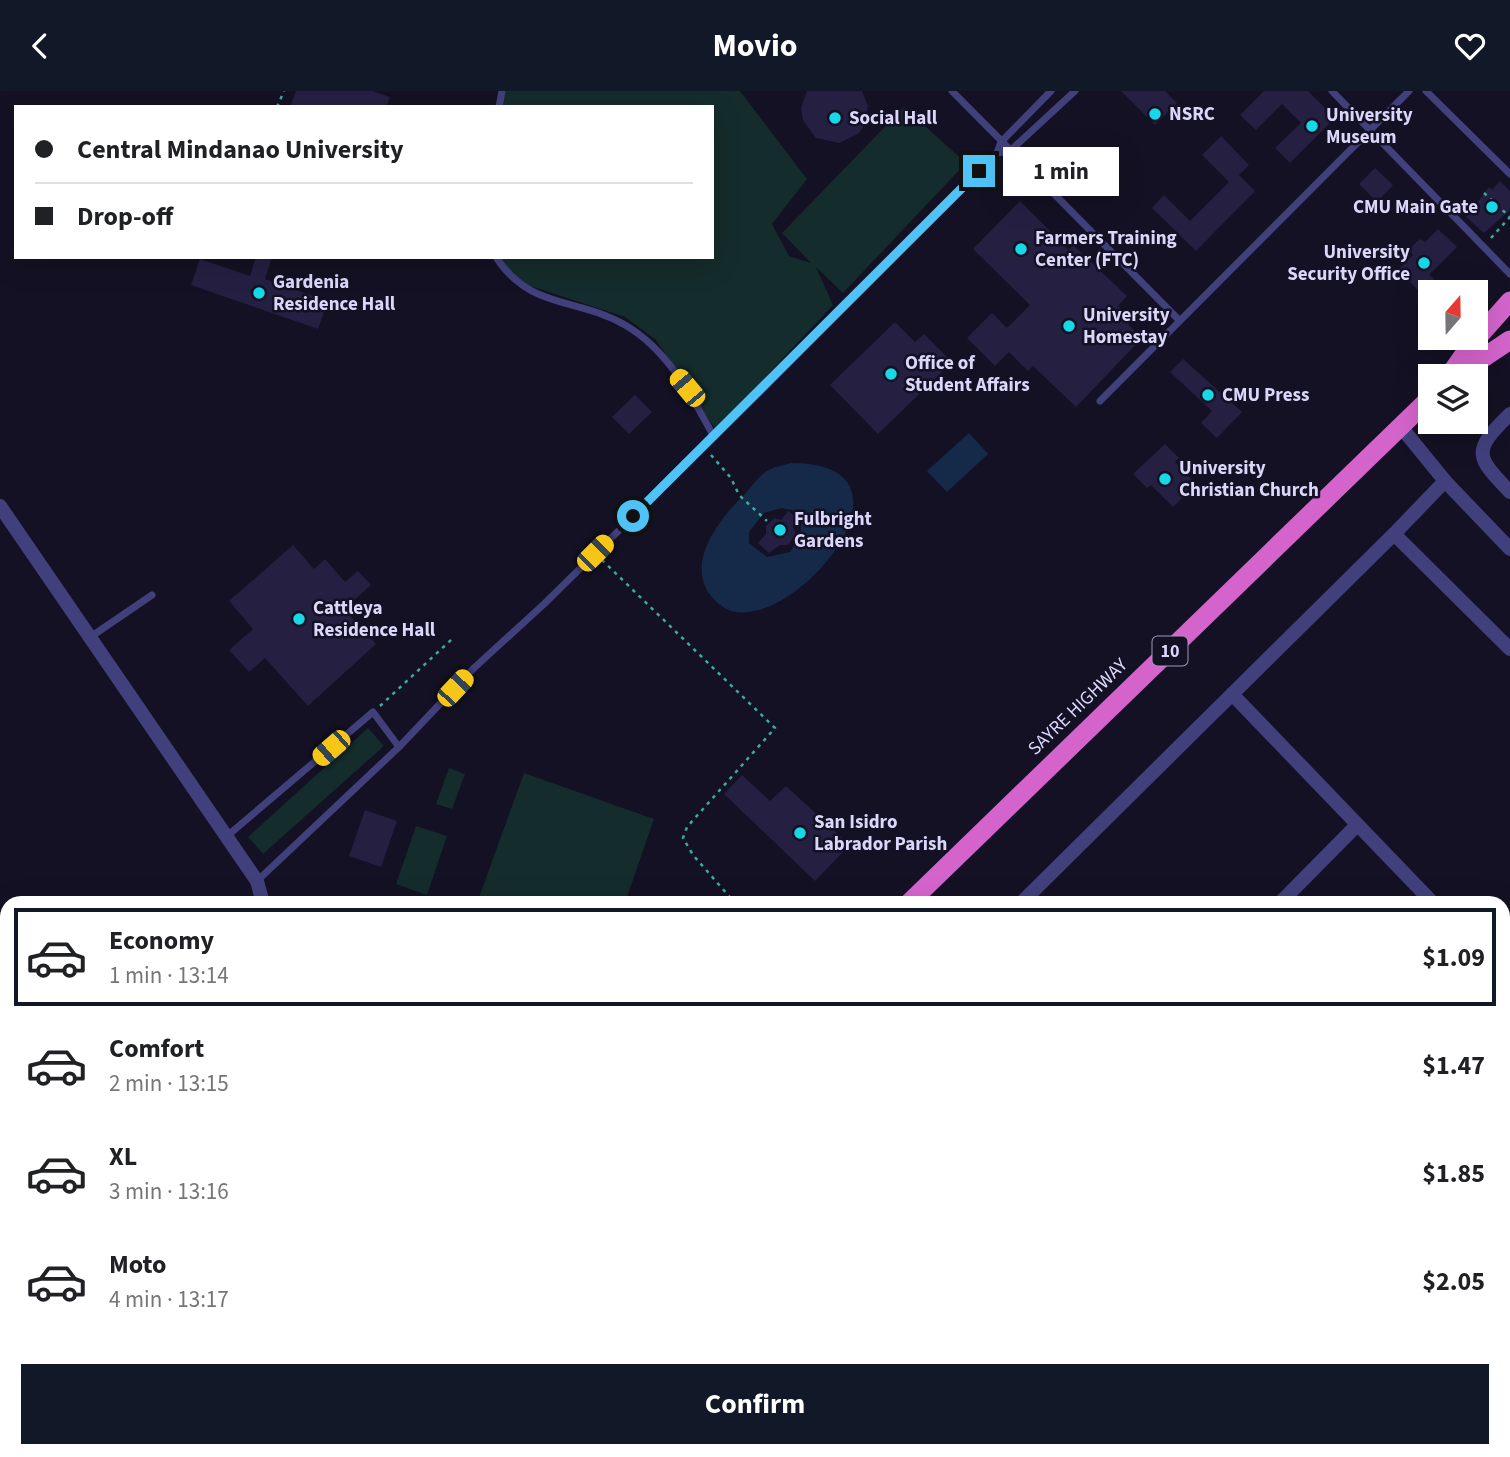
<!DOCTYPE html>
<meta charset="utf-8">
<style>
body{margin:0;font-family:"Source Sans 3",sans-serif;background:#f6f6f6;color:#202124;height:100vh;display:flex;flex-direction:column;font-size:26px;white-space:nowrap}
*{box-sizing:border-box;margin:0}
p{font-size:23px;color:#757577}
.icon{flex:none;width:38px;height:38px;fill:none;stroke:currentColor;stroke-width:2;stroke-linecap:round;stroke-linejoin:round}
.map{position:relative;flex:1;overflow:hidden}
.side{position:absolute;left:0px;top:805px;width:1510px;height:562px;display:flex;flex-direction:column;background:#fff;border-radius:21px 21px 0 0;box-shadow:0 7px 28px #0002}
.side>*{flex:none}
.banner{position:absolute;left:14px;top:14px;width:700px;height:154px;border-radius:0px;box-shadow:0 7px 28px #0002;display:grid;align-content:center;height:154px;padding:0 21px;background:#fff}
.needle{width:46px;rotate:20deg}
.buttons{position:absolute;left:1418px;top:189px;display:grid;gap:14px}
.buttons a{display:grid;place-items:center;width:70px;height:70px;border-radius:0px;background:#fff;box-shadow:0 7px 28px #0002;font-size:35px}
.end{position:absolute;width:32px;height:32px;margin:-16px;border:9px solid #4fc3f7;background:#111;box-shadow:0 0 0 4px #111}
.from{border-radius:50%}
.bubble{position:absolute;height:49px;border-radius:0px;background:#fff;box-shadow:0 7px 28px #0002;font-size:23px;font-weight:700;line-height:49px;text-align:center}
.car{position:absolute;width:21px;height:42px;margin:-21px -10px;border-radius:9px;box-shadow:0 0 5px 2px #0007;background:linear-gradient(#f5c518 24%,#345 0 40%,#f5c518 0 76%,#345 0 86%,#f5c518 0)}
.banner b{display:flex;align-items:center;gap:24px;height:66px;font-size:26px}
.banner b+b{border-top:2px solid #e0e0e0}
.banner i{width:18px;height:18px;background:#202124}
ul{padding:12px 0 0;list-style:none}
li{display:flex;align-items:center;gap:21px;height:98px;margin:0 14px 10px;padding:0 7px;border:4px solid transparent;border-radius:0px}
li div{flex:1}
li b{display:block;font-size:26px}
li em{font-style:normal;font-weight:700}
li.current{border-color:#111827}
li>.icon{width:63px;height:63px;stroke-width:1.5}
.primary-button{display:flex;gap:14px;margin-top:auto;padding:14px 21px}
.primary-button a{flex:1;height:80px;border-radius:0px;background:#111827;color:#fff;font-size:28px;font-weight:700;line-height:80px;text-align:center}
header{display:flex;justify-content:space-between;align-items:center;height:91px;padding:0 21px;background:#111827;color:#fff;font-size:32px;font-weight:700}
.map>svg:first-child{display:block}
.green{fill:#142c2b}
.water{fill:#152a49;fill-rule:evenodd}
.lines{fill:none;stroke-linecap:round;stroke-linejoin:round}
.stream{stroke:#152a49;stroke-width:4.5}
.building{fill:#251f42}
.path{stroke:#3baba1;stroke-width:2.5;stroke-dasharray:3.5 5;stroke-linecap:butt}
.service{stroke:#41407d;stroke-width:7}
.minor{stroke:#41407d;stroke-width:14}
.trunk{stroke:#d464cc;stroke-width:19}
.route{stroke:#4fc3f7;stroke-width:9}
.poi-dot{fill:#17d8e7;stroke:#131123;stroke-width:2.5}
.labels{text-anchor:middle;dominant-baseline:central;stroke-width:5;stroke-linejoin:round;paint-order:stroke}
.shield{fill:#131123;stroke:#9e9cba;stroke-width:2}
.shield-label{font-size:18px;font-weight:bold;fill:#dad7fb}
.poi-label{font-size:19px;font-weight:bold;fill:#dad7fb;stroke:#131123;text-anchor:start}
.street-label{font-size:19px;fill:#dad7fb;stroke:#131123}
</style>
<header><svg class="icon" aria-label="back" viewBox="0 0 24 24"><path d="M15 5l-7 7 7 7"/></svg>Movio<svg class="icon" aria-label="heart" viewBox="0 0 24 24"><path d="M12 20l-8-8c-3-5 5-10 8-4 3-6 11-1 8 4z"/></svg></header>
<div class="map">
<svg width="1510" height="1366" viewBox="0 0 1510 1366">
<rect width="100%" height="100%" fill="#131123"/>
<!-- green -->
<g class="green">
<path d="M500,0H740L807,88L772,133L789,165L811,172L782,142L904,16L966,72L843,202L816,176L833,214L716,339L656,249L625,226L512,189L497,166H712V16H497Z"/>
<path d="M368,637L384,655L263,763L248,746Z"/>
<path d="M449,677L465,683L452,718L436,713Z"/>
<path d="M524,682L654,728L625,812H477Z"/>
<path d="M416,735L447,745L427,804L396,793Z"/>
</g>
<!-- water -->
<g class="water">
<path d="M969,342L988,363L947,401L927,380Z"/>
<path d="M791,372C920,372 819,509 754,520C740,523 730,522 719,513C679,480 717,430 744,404C753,395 759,383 771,378C777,375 785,374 791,372ZM782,417L796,420L802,426L800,446L790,461L767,466L749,452V441L764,422Z"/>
</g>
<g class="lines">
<!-- stream -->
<g class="stream">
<path d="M1503,1313L1510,1306"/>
<path d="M1253,1360L1260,1366"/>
<path d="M297,1366L303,1360"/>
<path d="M1449,1366L1455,1360"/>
</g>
</g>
<!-- building -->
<g class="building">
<path d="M296,0H373L390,6L386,16H290Z"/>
<path d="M807,0H862L868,15L864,35L858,43L839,52L816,47L803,29L801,17Z"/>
<path d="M1121,0H1165L1177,12L1155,34Z"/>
<path d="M1264,0H1308L1335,27L1290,72L1275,57L1301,32L1282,13L1256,39L1240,24Z"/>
<path d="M1221,45L1249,74L1239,84L1255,100L1196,160L1152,117L1164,104L1190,130L1229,91L1202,64Z"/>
<path d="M1375,77L1393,94L1377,111L1359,93Z"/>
<path d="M1500,90L1510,100V119L1484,142L1466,126L1489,96L1492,99Z"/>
<path d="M1020,110L1069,159L1073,154L1127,205L1118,215L1133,229L1128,233L1142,247L1076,316L1033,275L1028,280L1009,261L995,275L967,247L992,222L1007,237L1030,214L973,158Z"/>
<path d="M1438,138L1457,156L1429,184L1434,188L1421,202L1398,179L1413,164L1409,158L1420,148L1425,151Z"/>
<path d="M256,166H272L265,188L328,210L318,238L191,194L200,168L250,185Z"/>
<path d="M895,231L915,251L924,243L952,271L878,343L830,294Z"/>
<path d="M1183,268L1242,321L1217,347L1201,332L1212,320L1170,281Z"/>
<path d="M635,304L652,321L629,343L612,326Z"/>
<path d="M1165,353L1179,367L1175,371L1196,393L1173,416L1151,394L1147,397L1133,383Z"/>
<path d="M788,420L799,428L793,436L796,443L788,454H780L769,462L758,452L766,443V435L774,427L781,429Z"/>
<path d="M293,454L314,478L325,468L345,491L358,480L371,494L344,518L376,553L308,615L265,567L249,581L229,559L253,538L229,510Z"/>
<path d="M742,684L770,710L786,695L850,754L815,790L724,703Z"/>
<path d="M365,719L397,730L381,776L349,765Z"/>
</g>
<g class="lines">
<!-- path -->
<g class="path">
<path d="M277,16L284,0"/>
<path d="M1484,102L1510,126"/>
<path d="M1491,147L1510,126"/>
<path d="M711,364L731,387L739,404L767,430"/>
<path d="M602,469L775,637L687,736L683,747L693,764L735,812"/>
<path d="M380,615L452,548"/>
</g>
<!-- service -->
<g class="service">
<path d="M952,0L1178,228"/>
<path d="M1332,0L1510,183"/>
<path d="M1426,0L1510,83"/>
<path d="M499,16L502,0"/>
<path d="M997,62L1010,60L1075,0"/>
<path d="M496,166C530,219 577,206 625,234C667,258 692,305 714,346"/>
<path d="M1100,310L1409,0"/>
<path d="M89,547L152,504"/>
<path d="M226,746L373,621L399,656"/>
<path d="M257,790L399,656L474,577L544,513L761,300L997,62L1001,51L1051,0"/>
</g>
<!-- minor -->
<g class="minor">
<path d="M1510,323C1472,360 1475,365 1510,401"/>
<path d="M1401,336L1445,390L1510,458"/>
<path d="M1445,390L1394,443L1510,558"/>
<path d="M0,415L257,790L263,812"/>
<path d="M1232,603L1433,812"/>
<path d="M1021,812L1394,443"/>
<path d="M1280,812L1357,734"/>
<path d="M1503,846L1510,839"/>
<path d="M1503,885L1510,892"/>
<path d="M1503,1062L1510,1055"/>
<path d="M1503,1293L1510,1286"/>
<path d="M640,1360L646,1366"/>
<path d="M1278,1360L1285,1366"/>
<path d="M711,1366L718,1360"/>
<path d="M1431,1366L1437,1360"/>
</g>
<!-- trunk -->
<g class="trunk">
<path d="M1449,285L1470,255L1510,210"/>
<path d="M1456,285L1510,249"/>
<path d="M909,812L1430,307"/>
<path d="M356,1366L362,1360"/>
</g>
</g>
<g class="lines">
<!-- route -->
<path class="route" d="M633,425L979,80"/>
</g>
<!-- markers -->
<g class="poi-dot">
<circle cx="1155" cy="23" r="7"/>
<circle cx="835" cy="27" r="7"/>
<circle cx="1312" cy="35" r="7"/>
<circle cx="1492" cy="116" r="7"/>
<circle cx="1021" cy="158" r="7"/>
<circle cx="1424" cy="172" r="7"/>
<circle cx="259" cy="202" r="7"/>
<circle cx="1069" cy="235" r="7"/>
<circle cx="891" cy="283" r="7"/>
<circle cx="1208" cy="304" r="7"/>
<circle cx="1165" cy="388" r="7"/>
<circle cx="780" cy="439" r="7"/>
<circle cx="299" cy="528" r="7"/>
<circle cx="800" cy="742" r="7"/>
</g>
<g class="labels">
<!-- shield labels -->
<rect class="shield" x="1152.5" y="545.5" width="35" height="29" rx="5"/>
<g class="shield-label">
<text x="1170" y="560">10</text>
</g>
<!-- poi labels -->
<g class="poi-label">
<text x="1169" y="23">NSRC</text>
<text x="1326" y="24">University<tspan x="1326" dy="22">Museum</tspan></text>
<text x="849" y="27">Social Hall</text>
<text x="1478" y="116" text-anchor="end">CMU Main Gate</text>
<text x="1035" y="147">Farmers Training<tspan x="1035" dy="22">Center (FTC)</tspan></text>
<text x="1410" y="161" text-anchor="end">University<tspan x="1410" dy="22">Security Office</tspan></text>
<text x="273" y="191">Gardenia<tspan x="273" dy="22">Residence Hall</tspan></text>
<text x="1083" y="224">University<tspan x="1083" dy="22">Homestay</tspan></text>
<text x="905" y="272">Office of<tspan x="905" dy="22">Student Affairs</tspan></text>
<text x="1222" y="304">CMU Press</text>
<text x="1179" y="377">University<tspan x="1179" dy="22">Christian Church</tspan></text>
<text x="794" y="428">Fulbright<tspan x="794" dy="22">Gardens</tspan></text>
<text x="313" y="517">Cattleya<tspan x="313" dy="22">Residence Hall</tspan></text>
<text x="814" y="731">San Isidro<tspan x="814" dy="22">Labrador Parish</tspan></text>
</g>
<!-- street labels -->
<g class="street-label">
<text transform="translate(1078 616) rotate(-44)">SAYRE HIGHWAY</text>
</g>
</g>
</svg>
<div class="buttons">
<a><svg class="needle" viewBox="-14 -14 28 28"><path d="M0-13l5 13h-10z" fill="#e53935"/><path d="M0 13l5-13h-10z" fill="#757577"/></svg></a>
<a><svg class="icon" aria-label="layers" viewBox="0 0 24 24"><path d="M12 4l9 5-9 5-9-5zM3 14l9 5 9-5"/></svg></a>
</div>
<i class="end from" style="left:633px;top:425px"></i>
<i class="end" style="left:979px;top:80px"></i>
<div class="bubble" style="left:1003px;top:56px;width:116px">1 min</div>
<i class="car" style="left:687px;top:297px;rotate:320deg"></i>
<i class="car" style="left:595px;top:462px;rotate:45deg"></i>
<i class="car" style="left:455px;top:597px;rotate:43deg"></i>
<i class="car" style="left:331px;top:657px;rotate:229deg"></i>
<div class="banner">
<b><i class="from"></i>Central Mindanao University</b>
<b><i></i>Drop-off</b>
</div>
<section class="side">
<ul>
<li class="current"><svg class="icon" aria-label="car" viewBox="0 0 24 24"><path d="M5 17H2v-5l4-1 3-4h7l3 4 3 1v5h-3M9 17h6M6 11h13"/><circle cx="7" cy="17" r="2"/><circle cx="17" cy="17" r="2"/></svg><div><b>Economy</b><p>1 min · 13:14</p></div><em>$1.09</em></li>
<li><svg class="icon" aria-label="car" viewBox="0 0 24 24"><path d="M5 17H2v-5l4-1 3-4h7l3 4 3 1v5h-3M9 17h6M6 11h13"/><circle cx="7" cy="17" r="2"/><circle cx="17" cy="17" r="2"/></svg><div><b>Comfort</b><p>2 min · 13:15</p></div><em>$1.47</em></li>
<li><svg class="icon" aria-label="car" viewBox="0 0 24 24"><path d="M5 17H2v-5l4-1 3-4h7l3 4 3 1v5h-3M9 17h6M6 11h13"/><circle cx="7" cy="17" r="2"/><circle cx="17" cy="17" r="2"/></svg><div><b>XL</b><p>3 min · 13:16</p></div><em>$1.85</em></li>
<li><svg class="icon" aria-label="car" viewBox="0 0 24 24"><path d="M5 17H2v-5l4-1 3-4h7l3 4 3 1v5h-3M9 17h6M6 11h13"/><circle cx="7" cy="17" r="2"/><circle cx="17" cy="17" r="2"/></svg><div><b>Moto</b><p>4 min · 13:17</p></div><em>$2.05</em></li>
</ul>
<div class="primary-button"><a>Confirm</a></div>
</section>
</div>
